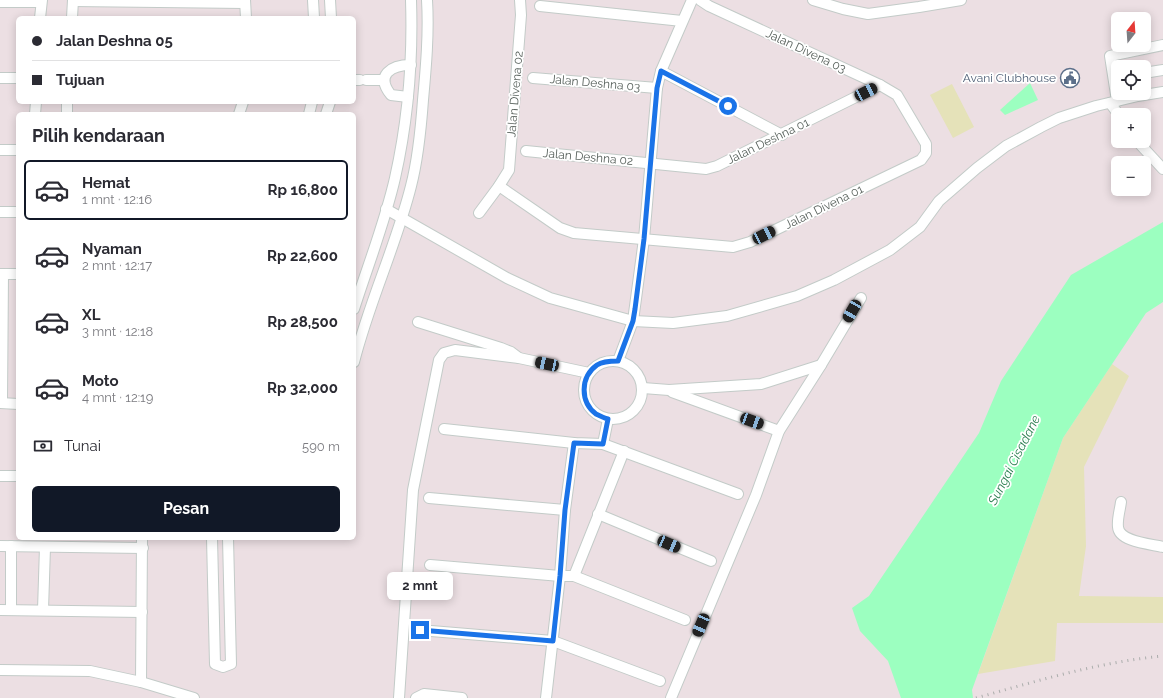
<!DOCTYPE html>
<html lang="id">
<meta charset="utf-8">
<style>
body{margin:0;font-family:Raleway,sans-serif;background:#f7f7f7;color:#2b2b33;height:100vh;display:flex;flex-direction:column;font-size:15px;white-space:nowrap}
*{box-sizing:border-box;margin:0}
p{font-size:13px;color:#7c7c81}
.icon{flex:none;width:22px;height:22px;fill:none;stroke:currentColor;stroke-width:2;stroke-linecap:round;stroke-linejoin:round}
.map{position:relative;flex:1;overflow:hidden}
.drawer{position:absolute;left:16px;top:112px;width:340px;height:428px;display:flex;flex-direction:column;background:#fff;border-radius:6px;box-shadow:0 2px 10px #0003}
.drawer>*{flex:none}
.guide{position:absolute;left:16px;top:16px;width:340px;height:88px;border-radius:6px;box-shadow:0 2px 10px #0003;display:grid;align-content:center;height:88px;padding:0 16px;background:#fff}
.needle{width:26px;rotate:17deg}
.buttons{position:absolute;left:1111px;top:12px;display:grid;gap:8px}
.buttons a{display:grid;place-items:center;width:40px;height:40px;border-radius:6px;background:#fff;box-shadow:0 2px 10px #0003;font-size:20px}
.end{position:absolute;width:18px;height:18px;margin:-9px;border:5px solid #1a73e8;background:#fff;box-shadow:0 0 0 2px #fff}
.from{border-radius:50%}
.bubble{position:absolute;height:28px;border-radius:6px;background:#fff;box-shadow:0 2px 10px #0003;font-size:13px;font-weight:700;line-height:28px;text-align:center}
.car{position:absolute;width:12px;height:24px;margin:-12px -6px;border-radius:5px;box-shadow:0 0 3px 1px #0007;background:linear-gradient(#222 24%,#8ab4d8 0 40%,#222 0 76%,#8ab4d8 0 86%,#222 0)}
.guide b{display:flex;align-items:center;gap:14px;height:38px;font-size:15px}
.guide b+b{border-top:1px solid #e1e1e2}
.guide i{width:10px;height:10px;background:#2b2b33}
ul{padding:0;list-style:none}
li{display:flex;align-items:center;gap:12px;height:60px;margin:0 8px 6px;padding:0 8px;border:2px solid transparent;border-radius:6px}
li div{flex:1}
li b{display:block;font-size:15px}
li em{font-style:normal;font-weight:700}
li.active{border-color:#111827}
li>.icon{width:36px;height:36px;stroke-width:1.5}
h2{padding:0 16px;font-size:18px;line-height:48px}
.pay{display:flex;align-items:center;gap:10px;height:44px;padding:0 16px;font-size:15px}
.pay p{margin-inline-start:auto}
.action{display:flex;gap:8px;margin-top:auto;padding:8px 16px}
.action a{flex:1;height:46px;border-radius:6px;background:#111827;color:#fff;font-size:16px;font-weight:700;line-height:46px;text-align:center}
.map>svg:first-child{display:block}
.green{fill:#e5e2b9}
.water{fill:#9cffc0}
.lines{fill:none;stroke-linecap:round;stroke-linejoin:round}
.minor-casing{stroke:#c3cbc8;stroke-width:12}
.minor{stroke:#fff;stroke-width:10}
.rail{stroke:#abadac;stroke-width:3;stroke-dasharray:1 5;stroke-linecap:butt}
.route{stroke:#1a73e8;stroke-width:5}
.labels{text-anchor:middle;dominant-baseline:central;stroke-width:3.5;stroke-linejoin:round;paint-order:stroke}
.street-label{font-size:12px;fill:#58615c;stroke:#fff}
.service-label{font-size:12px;fill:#4e5e75;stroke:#fff;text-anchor:end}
.water-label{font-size:13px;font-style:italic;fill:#2a7e4f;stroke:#fff}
</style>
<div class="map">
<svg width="1163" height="698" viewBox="0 0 1163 698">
<rect width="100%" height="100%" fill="#ecdfe3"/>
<!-- green -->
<g class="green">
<path d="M952,84L974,127L953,138L930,95Z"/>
<path d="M1112,364L1129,376L1084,467L1086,546L1079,596L1163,597V623H1057L1055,661L978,674L1063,438Z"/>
</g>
<!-- water -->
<g class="water">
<path d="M1030,83L1038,100L1005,115L1000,110Z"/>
<path d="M1163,222V302L1146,313L1063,438L972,690L973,698H901L888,661L860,631L852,608L869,596L979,433L1001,381L1071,275Z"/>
</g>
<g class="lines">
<defs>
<g id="minor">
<path d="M245,0L246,18"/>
<path d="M313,0L314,18"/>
<path d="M330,0L331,18"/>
<path d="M813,0L843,9L868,14L919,7L961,0"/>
<path d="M73,1L245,3"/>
<path d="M0,2H41"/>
<path d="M540,6L682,21"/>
<path d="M40,18L42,0"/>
<path d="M72,18L73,0"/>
<path d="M661,71L782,135"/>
<path d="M1144,73L1163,70"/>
<path d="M0,78H18"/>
<path d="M533,78L657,88"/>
<path d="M354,80H360"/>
<path d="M366,80H384"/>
<path d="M408,97L391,95C375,75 391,65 411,65"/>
<path d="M1117,101L1110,56L1163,45"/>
<path d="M1110,103L1119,115"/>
<path d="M35,114L36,102"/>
<path d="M67,114V102"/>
<path d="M239,114L243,102"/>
<path d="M309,114L312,102"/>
<path d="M326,114L330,102"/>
<path d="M1137,141L1163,169"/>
<path d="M0,150H18"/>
<path d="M526,151L706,169L717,166L880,85"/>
<path d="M499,186L560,228L574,233L733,247L750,242L921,160L926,153V144L897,95L880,85L709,6L700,0"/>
<path d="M386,209L507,278L550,298L633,321L673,323L727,316L797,296L834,280L890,250L920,227L939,201L977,168L1006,146L1041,127L1059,118L1096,106L1138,96L1163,92"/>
<path d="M0,212H18"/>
<path d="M479,213L499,186L509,170L521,15L520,0"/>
<path d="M0,274H18"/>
<path d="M354,309C368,265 385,222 395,178C408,120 413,60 411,0"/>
<path d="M418,322L501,348L511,352L519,358L589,373"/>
<circle cx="613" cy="390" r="29"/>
<path d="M618,361L633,321L644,239L657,88L661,71L692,0"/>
<path d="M354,362C369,302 396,246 411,186C418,159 421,128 423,100C426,67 429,33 427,0"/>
<path d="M643,388L669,390L761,384L821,365"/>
<path d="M672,392L779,431"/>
<path d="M0,403L18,404"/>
<path d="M2,403L3,274"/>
<path d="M444,429L574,443L603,444L738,494"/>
<path d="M603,444L608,419"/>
<path d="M0,476H18"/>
<path d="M429,498L565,510"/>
<path d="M1121,502C1120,510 1117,519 1118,527C1119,542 1151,544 1163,547"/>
<path d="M598,514L711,561"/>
<path d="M212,538L215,664L223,667L231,664L228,538"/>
<path d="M0,546L143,548"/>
<path d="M430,565L560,576H574L624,451"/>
<path d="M574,576L685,620"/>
<path d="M0,610L142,612"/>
<path d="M11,610V546"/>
<path d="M43,610L45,547"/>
<path d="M419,630L553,641L660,681"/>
<path d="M0,670L90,671L141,682L194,698"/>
<path d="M141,682L142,538"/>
<path d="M399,698L413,490L439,360L444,353L455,350L519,358"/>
<path d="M416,698L424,694L462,698"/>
<path d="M546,698L560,576L565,510L574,443"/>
<path d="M671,698L756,495L779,431L821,365L861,298"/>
</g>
</defs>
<!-- minor casing -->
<use href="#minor" class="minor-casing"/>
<!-- minor -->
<use href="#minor" class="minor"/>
<!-- rail -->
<path class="rail" d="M976,698C1037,681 1099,662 1163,656"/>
</g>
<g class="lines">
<!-- route -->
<path class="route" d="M420,630L553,641L560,576L565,510L574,443L603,444L608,419C604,418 600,416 596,414C580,402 580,377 597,365C603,361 611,361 618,361L633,321L635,309L644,239L657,88L661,71L728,106"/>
</g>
<!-- icons -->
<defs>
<symbol id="civic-ring" viewBox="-11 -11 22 22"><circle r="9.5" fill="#fff" stroke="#5c6f8a" stroke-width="1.5"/><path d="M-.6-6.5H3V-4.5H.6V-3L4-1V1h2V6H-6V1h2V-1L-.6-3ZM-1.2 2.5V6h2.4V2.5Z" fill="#5c6f8a"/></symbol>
</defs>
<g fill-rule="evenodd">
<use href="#civic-ring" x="1059" y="67" width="22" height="22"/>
</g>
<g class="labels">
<!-- street labels -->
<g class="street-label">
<text transform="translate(806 51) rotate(25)">Jalan Divena 03</text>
<text transform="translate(595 83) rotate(5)">Jalan Deshna 03</text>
<text transform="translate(515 94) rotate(-85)">Jalan Divena 02</text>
<text transform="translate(768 141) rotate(-26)">Jalan Deshna 01</text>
<text transform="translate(588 157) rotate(5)">Jalan Deshna 02</text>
<text transform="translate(824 207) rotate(-26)">Jalan Divena 01</text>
</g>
<!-- service labels -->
<g class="service-label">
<text x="1056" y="78">Avani Clubhouse</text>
</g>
<!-- water labels -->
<g class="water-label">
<text transform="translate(1014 460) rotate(-63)">Sungai Cisadane</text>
</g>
</g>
</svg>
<div class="buttons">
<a><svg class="needle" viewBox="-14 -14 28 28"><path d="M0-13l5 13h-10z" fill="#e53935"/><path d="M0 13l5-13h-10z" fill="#7c7c81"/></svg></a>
<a><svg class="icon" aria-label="locate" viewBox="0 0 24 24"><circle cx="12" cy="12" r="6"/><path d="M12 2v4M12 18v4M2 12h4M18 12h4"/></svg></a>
<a>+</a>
<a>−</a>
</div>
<i class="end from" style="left:728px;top:106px"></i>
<i class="end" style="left:420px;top:630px"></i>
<div class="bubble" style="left:387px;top:572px;width:66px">2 mnt</div>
<i class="car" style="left:866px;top:92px;rotate:63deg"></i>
<i class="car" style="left:764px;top:235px;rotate:64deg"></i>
<i class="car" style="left:852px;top:311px;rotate:210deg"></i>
<i class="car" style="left:547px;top:364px;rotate:282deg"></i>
<i class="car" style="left:752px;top:421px;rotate:110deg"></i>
<i class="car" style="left:669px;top:544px;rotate:113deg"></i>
<i class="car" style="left:701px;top:625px;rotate:203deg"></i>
<div class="guide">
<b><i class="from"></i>Jalan Deshna 05</b>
<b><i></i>Tujuan</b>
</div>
<section class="drawer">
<h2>Pilih kendaraan</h2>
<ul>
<li class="active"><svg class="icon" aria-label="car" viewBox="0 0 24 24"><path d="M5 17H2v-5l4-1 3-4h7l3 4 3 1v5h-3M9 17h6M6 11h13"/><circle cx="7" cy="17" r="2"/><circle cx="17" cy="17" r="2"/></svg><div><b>Hemat</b><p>1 mnt · 12:16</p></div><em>Rp 16,800</em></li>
<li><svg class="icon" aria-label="car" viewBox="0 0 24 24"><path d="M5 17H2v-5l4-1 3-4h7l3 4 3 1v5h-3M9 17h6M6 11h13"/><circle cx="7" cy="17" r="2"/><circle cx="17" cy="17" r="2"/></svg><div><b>Nyaman</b><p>2 mnt · 12:17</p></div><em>Rp 22,600</em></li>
<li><svg class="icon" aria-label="car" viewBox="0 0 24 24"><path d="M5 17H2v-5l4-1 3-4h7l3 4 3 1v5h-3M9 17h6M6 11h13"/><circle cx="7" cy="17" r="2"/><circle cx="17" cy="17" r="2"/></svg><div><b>XL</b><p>3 mnt · 12:18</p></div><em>Rp 28,500</em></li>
<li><svg class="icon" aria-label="car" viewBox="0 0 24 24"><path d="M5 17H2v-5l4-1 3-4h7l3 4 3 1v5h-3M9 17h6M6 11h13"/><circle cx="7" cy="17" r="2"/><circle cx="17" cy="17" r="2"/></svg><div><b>Moto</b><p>4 mnt · 12:19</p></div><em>Rp 32,000</em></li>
</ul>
<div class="pay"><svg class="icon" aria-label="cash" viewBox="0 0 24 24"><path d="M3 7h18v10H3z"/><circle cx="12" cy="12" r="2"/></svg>Tunai<p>590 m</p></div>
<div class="action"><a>Pesan</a></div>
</section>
</div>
